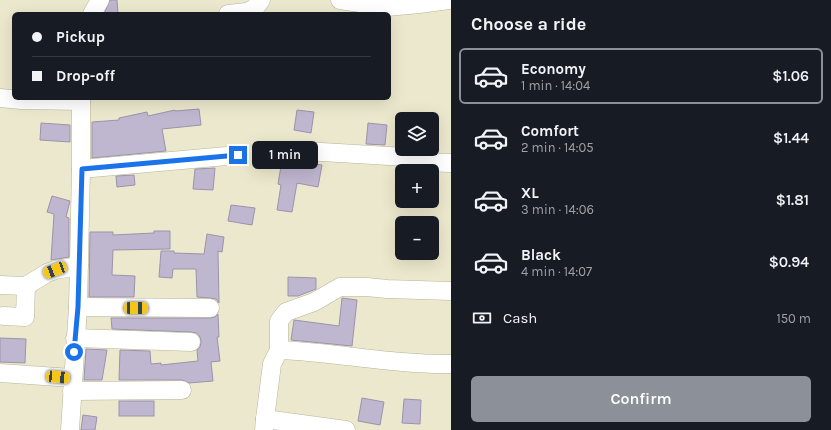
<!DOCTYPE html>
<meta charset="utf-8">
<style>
body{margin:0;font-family:Karla,sans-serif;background:#20242c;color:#f1f3f6;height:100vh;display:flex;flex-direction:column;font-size:15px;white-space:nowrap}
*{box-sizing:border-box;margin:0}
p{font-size:13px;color:#9ea1a6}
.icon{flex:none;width:22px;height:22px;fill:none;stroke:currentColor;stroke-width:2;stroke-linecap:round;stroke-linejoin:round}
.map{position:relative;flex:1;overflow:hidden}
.details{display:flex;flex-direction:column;background:#171b24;width:380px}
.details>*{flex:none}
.guide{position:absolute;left:12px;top:12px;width:379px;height:88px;border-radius:6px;box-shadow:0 4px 16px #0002;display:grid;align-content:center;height:88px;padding:0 20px;background:#171b24}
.controls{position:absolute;left:395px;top:112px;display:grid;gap:8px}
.controls a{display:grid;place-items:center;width:44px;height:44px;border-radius:6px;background:#171b24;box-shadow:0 4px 16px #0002;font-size:20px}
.end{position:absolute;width:18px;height:18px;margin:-9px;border:5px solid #1a73e8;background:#fff;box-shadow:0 0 0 2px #fff}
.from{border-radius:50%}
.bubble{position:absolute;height:28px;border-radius:6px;background:#171b24;box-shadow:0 4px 16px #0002;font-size:13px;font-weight:600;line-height:28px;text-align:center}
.car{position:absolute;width:12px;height:24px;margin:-12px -6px;border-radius:5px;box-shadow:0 0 3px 1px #0007;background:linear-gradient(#f5c518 24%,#345 0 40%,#f5c518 0 76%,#345 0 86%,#f5c518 0)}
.guide b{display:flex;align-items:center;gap:14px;height:38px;font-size:15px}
.guide b+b{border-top:1px solid #363941}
.guide i{width:10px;height:10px;background:#f1f3f6}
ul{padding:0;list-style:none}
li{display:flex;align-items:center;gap:12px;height:56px;margin:0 8px 6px;padding:0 12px;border:2px solid transparent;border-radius:6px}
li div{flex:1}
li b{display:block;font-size:15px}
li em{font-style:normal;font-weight:600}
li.current{border-color:#8c9099}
li>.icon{width:36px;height:36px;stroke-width:1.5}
h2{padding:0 20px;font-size:18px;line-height:48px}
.pay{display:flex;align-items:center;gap:10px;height:44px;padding:0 20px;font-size:15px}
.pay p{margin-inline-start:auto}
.primary-button{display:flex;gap:8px;margin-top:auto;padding:8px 20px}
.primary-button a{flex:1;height:46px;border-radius:6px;background:#8c9099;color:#fff;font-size:16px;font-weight:600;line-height:46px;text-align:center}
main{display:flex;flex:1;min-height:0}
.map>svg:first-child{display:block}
.building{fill:#bfb6cf;stroke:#9c93ab}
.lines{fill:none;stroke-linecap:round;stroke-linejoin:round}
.minor-casing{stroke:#b8b49a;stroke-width:19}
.minor{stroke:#fff;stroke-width:18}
.route{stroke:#1a73e8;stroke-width:5}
</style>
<main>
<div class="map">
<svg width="451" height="430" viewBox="0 0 451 430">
<rect width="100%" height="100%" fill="#ece8cd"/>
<!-- building -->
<g class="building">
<path d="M110,0H117L118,14H104Z"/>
<path d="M199,109L201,125L162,129L166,151L92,158V122L119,120V118L147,112L148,116L175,110V111Z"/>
<path d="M297,110L314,112L311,133L294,130Z"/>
<path d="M41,123L70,125V142L40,140Z"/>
<path d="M368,123L387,125L385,145L366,144Z"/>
<path d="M282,160L305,164V162L322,165L318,187L297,183L292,212L277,210L281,185L278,184Z"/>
<path d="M215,168L213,190L193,189L195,169Z"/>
<path d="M134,175L135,185L117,187L116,176Z"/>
<path d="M52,196L70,201L66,217L69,218V257L51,260L54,214L47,212Z"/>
<path d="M231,205L255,208L252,225L228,221Z"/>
<path d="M154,231H170V249L113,250L112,275L135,276L134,297H89L90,232H113V235L154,233Z"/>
<path d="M207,234L224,237L222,252L218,251L219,303L216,299L210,298L197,297L196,269H173L172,278L159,277L161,251H174V253L204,254Z"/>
<path d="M288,277L316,278V289L298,296H288Z"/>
<path d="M342,298L357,300L352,346L291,340L294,320L339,326Z"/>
<path d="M218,314L219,337H217L220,361L211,362L213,381L189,383L182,380H119L120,350L150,351L151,364L161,363V365L198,361L197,350L200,347L201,342L200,337L197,333L191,332L112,329L111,318H210L215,317Z"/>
<path d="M0,338L26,339L25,363L0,362Z"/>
<path d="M86,349L107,350L102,380H84Z"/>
<path d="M362,398L384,402L380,425L358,421Z"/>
<path d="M404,399L421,400L420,424L402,423Z"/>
<rect x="119" y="401" width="35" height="15"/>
<path d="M83,415L97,417L95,430H81Z"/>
</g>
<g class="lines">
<defs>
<g id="minor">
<path d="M340,0L387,7L419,4L449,0"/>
<path d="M92,14L100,0"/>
<path d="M228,14L247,12L255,8L261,0"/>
<path d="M0,98L21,100L81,101"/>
<path d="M305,151L406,157L420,162L451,163"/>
<path d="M81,169L238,155"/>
<path d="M0,285L26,286L47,273L55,270L79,266"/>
<path d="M78,307L210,308"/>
<path d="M3,316L25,317L26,286"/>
<path d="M75,338L191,342"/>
<path d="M279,350V321L286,312L314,302L340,287H367L387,289L451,291"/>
<path d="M0,373L72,378"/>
<path d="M72,391L182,390"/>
<path d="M265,419L272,364L279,350C336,352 393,365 451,364"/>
<path d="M70,430L78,307L81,169V98"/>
<path d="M264,430L265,419L346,430"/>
</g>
</defs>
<!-- minor casing -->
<use href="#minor" class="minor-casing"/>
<!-- minor -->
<use href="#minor" class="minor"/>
</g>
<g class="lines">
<!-- route -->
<path class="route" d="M74,352L78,307L82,169L238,155"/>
</g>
</svg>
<div class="controls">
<a><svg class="icon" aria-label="layers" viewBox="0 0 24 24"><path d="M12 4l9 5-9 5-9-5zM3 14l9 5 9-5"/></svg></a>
<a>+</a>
<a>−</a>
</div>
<i class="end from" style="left:74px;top:352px"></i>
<i class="end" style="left:238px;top:155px"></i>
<div class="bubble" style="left:252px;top:141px;width:66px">1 min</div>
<i class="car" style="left:55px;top:270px;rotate:249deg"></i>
<i class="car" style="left:136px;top:308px;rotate:91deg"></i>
<i class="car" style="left:58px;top:377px;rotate:95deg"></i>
<div class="guide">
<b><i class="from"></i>Pickup</b>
<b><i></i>Drop-off</b>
</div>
</div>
<section class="details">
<h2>Choose a ride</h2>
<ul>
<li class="current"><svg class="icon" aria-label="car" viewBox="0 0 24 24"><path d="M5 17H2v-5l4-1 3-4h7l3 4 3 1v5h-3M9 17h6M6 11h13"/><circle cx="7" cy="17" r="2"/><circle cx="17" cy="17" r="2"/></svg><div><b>Economy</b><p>1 min · 14:04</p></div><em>$1.06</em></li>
<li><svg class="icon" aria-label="car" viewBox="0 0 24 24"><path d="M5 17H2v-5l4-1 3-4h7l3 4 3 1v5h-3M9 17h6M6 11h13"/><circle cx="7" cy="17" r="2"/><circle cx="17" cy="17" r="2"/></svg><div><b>Comfort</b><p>2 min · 14:05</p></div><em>$1.44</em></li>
<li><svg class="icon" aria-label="car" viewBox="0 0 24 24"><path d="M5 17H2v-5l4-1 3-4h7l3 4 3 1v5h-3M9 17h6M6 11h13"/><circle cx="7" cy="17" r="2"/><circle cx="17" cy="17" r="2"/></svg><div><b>XL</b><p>3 min · 14:06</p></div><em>$1.81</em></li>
<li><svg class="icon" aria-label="car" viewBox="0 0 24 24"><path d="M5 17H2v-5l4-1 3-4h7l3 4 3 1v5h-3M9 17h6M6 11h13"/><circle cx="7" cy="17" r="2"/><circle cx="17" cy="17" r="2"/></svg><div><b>Black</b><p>4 min · 14:07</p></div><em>$0.94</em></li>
</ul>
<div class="pay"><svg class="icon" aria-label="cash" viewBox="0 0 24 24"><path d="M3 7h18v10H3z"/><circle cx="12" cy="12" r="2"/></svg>Cash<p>150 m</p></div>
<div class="primary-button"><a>Confirm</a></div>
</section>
</main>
